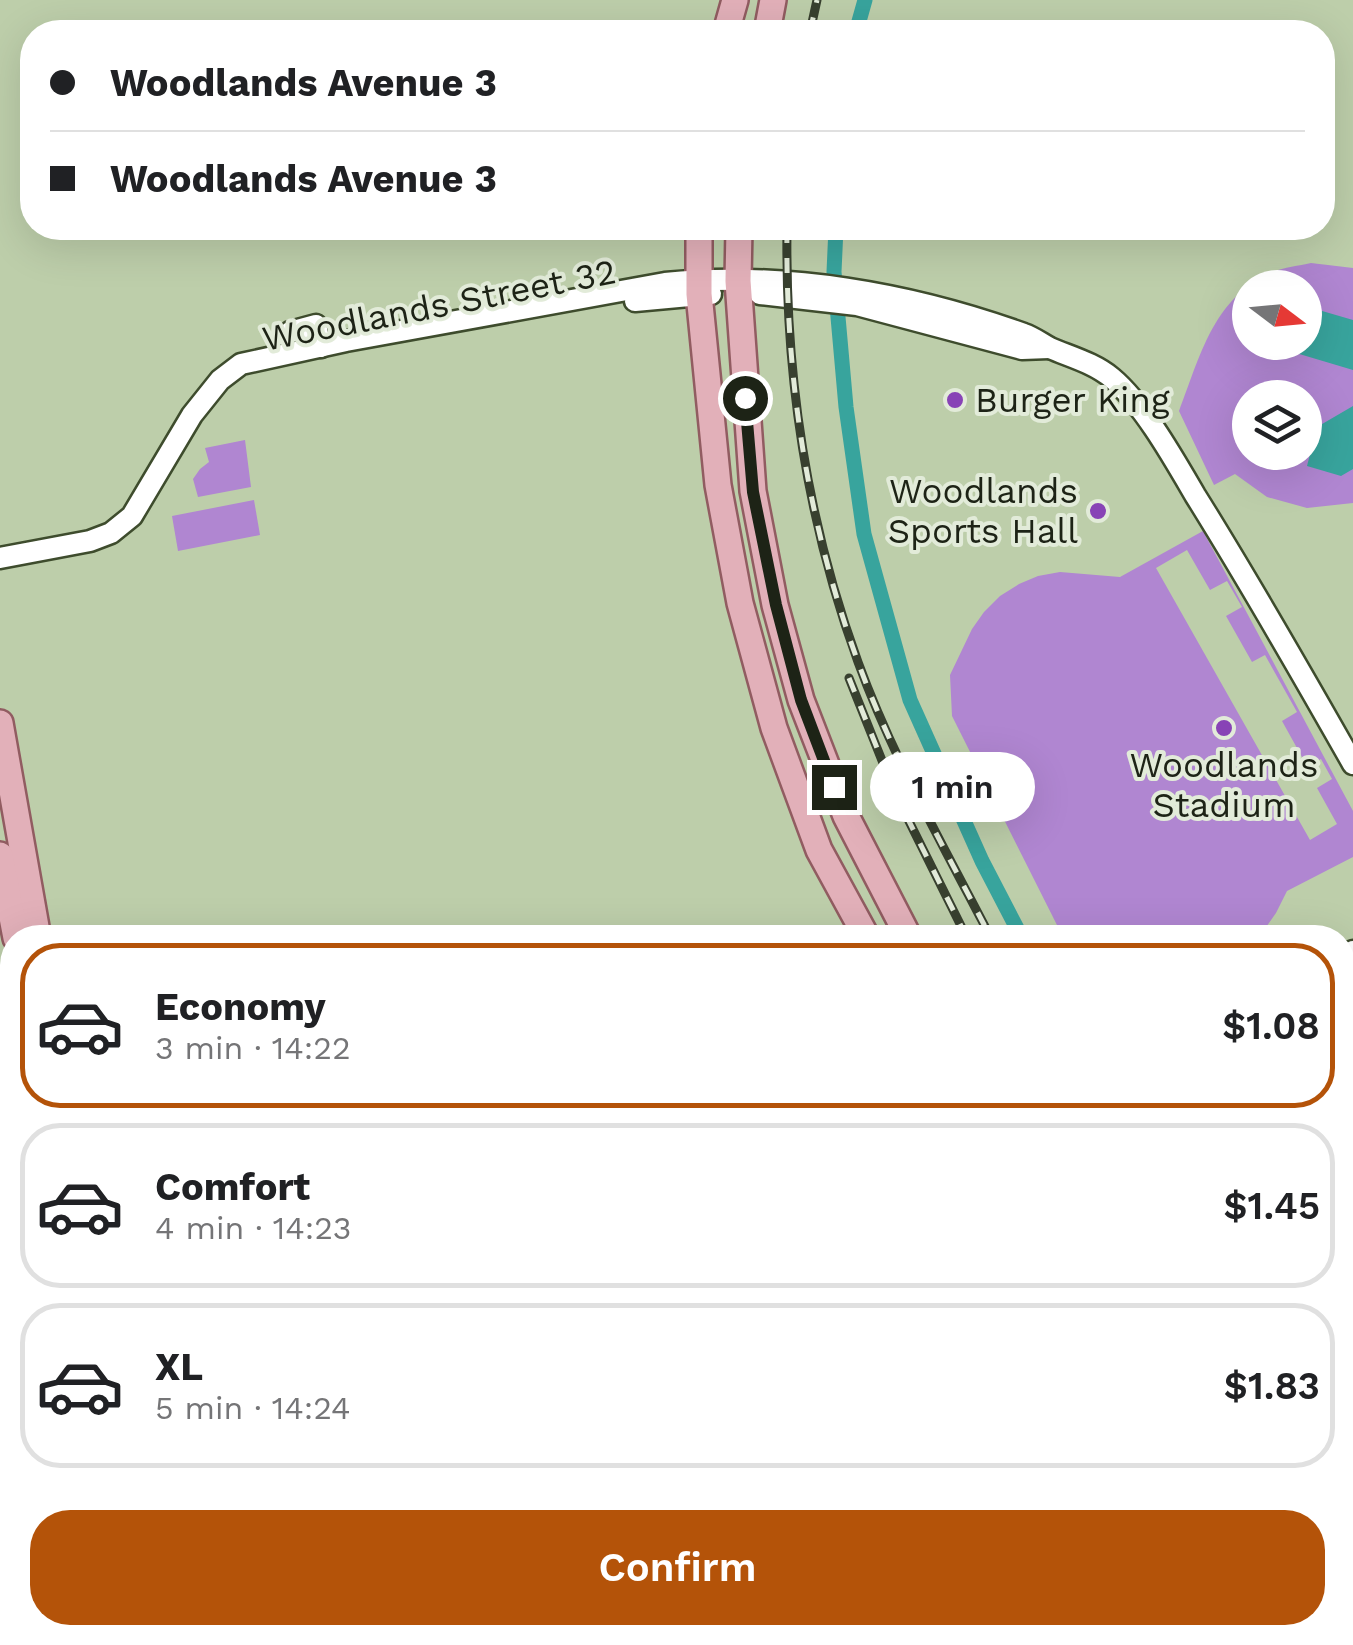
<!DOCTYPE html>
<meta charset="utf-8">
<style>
body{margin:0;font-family:"Work Sans",sans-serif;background:#f2f2f2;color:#202124;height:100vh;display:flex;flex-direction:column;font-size:38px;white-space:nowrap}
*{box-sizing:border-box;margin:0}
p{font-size:32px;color:#757577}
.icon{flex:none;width:55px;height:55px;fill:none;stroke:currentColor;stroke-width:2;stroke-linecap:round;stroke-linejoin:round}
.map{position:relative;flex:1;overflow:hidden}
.drawer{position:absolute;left:0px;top:925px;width:1355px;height:720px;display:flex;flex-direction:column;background:#fff;border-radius:40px 40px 0 0;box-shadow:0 10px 40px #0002}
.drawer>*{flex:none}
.guide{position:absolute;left:20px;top:20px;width:1315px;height:220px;border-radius:40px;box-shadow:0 10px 40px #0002;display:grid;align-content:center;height:220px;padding:0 30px;background:#fff}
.needle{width:65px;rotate:106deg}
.controls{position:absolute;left:1232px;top:270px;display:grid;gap:20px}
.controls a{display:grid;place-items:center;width:90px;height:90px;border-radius:50%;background:#fff;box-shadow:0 10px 40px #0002;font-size:50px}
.end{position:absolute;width:45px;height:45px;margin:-22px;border:12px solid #1d2316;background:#fff;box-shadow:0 0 0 5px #fff}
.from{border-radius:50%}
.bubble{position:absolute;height:70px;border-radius:35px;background:#fff;box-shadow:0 10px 40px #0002;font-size:32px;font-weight:600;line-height:70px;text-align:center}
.guide b{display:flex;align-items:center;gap:35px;height:95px;font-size:38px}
.guide b+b{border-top:2px solid #e0e0e0}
.guide i{width:25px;height:25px;background:#202124}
ul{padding:18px 0 0;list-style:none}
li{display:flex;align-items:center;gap:30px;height:165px;margin:0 20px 15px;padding:0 10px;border:5px solid #e0e0e0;border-radius:40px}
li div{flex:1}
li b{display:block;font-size:38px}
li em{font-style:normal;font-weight:600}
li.selected{border-color:#b45309}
li>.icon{width:90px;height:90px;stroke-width:1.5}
.button{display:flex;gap:20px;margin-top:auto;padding:20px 30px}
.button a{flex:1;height:115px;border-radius:40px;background:#b45309;color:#fff;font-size:40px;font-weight:600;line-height:115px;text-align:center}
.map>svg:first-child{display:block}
.green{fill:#b086d1;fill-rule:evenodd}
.water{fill:#38a49d}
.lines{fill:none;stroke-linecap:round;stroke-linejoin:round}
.canal{stroke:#38a49d;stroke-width:15}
.minor-casing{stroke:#3e4c2d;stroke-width:25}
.major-casing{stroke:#915c61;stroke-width:30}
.minor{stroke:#fff;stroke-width:20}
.major{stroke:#e2b0b9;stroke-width:25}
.rail-casing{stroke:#38402f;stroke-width:9}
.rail{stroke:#e2ebd9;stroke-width:5;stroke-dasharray:15;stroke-linecap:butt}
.route{stroke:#1d2316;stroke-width:12}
.poi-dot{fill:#8843b6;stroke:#e2ebd9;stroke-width:4}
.labels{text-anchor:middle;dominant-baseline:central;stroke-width:8;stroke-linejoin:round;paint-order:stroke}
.street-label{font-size:35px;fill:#1d2316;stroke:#e2ebd9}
.poi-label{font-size:35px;fill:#1d2316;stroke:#e2ebd9;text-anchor:start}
</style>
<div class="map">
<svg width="1353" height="1645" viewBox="0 0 1353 1645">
<rect width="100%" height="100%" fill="#bdceaa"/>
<!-- green -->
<g class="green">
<path d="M1311,263L1353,268V503L1307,508L1267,497L1235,474L1214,485L1179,411C1200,357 1213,297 1273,272C1284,267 1299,266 1311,263ZM1250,288H1305V342H1250ZM1250,398H1305V452H1250Z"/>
<path d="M245,440L251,487L198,497L193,479L200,469L209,462L205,448Z"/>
<path d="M254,500L260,535L178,551L172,516Z"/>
<path d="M1203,531L1353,811V857L1287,891L1276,913L1259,937H1063L952,716L950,675L972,629L984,612L1000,596L1019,584L1038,576L1060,572L1120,577ZM1187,550L1210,590L1227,581L1242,607L1226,616L1252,662L1265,655L1297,712L1282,721L1307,766L1321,759L1332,779L1317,788L1337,824L1310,840L1156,568Z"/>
</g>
<!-- water -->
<g class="water">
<path d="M1305,306L1353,320V370L1266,344L1267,343L1305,342Z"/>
<path d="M1353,406V469L1341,476L1307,466L1317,427Z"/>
</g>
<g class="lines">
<!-- canal -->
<g class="canal">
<path d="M856,32L865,0"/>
<path d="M836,228L834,272L846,407L864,534L910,700L982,861L1022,938"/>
</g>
<defs>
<g id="minor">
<path d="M760,294L857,305L1022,349L1049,348"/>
<path d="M635,301L711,294"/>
<path d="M290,332L316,325L321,347"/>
<path d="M0,558L90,541L111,533L132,516L192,415L220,380L241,364L346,341L665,283C785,271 910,293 1024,334C1033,337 1041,343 1050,348C1071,357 1094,363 1112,378C1143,404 1174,459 1195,495C1250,583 1302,674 1353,764"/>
<path d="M1342,957L1353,951"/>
<path d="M0,1013L12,1010"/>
<path d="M0,1030L12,1028"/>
<path d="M0,1468L12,1469"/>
<path d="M1142,1632L1143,1645"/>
<path d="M1162,1632V1645"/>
</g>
<g id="major">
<path d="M726,32L735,0"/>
<path d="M767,32L773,0"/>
<path d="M699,228V294L718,485L740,603L774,728L819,850L867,938"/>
<path d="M739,228L738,281L753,491L775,605L801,700L846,816L909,938"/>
<path d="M0,723L38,938"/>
<path d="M0,855L16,938"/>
<path d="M0,1042L12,1046"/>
<path d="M1342,1329L1353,1328"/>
<path d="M1342,1362L1353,1361"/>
<path d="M95,1645L96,1632"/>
<path d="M118,1645L119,1632"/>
<path d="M872,1645L880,1632"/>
<path d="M912,1645L922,1632"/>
</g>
</defs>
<!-- minor casing -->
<use href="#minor" class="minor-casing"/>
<!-- major casing -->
<use href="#major" class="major-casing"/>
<!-- minor -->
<use href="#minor" class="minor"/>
<!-- major -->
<use href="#major" class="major"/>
<defs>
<g id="rail">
<path d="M810,32L817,0"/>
<path d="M787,228C785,376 807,522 858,662C893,758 944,847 991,938"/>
<path d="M849,678L895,793L967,938"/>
<path d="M1247,1632L1249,1645"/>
<path d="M1289,1632L1291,1645"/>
</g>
</defs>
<!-- rail casing -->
<use href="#rail" class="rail-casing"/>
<!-- rail -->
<use href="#rail" class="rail"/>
</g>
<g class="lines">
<!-- route -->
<path class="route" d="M745,398L753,492L776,605L801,700L834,787"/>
</g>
<!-- markers -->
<g class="poi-dot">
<circle cx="955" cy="400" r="10"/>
<circle cx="1098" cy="511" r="10"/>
<circle cx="1224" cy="728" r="10"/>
</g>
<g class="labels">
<!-- street labels -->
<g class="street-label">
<text transform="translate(439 305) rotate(-11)">Woodlands Street 32</text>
</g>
<!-- poi labels -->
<g class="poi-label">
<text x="975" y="400">Burger King</text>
<text x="1078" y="491" text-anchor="end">Woodlands<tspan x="1078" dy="40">Sports Hall</tspan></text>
<text x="1224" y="765" text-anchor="middle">Woodlands<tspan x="1224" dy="40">Stadium</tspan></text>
</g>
</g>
</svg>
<div class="controls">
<a><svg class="needle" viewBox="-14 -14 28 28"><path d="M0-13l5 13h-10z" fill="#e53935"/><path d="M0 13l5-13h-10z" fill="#757577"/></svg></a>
<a><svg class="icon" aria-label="layers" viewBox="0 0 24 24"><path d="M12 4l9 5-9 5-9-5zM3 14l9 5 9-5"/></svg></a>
</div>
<i class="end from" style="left:745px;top:398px"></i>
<i class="end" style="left:834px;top:787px"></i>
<div class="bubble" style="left:870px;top:752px;width:165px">1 min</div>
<div class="guide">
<b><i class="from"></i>Woodlands Avenue 3</b>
<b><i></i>Woodlands Avenue 3</b>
</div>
<section class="drawer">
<ul>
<li class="selected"><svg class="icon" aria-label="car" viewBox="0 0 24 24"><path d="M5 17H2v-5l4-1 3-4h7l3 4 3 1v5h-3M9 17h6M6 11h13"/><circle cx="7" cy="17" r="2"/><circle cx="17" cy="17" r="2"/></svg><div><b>Economy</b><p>3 min · 14:22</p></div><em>$1.08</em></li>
<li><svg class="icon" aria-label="car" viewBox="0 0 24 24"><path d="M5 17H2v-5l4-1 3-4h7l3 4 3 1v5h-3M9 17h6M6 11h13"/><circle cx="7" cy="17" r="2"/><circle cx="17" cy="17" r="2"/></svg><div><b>Comfort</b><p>4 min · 14:23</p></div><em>$1.45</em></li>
<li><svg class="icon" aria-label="car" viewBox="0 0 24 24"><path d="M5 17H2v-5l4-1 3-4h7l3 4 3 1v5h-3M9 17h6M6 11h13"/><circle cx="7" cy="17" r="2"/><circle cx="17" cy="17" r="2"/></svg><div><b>XL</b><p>5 min · 14:24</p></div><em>$1.83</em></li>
</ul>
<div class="button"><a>Confirm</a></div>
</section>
</div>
